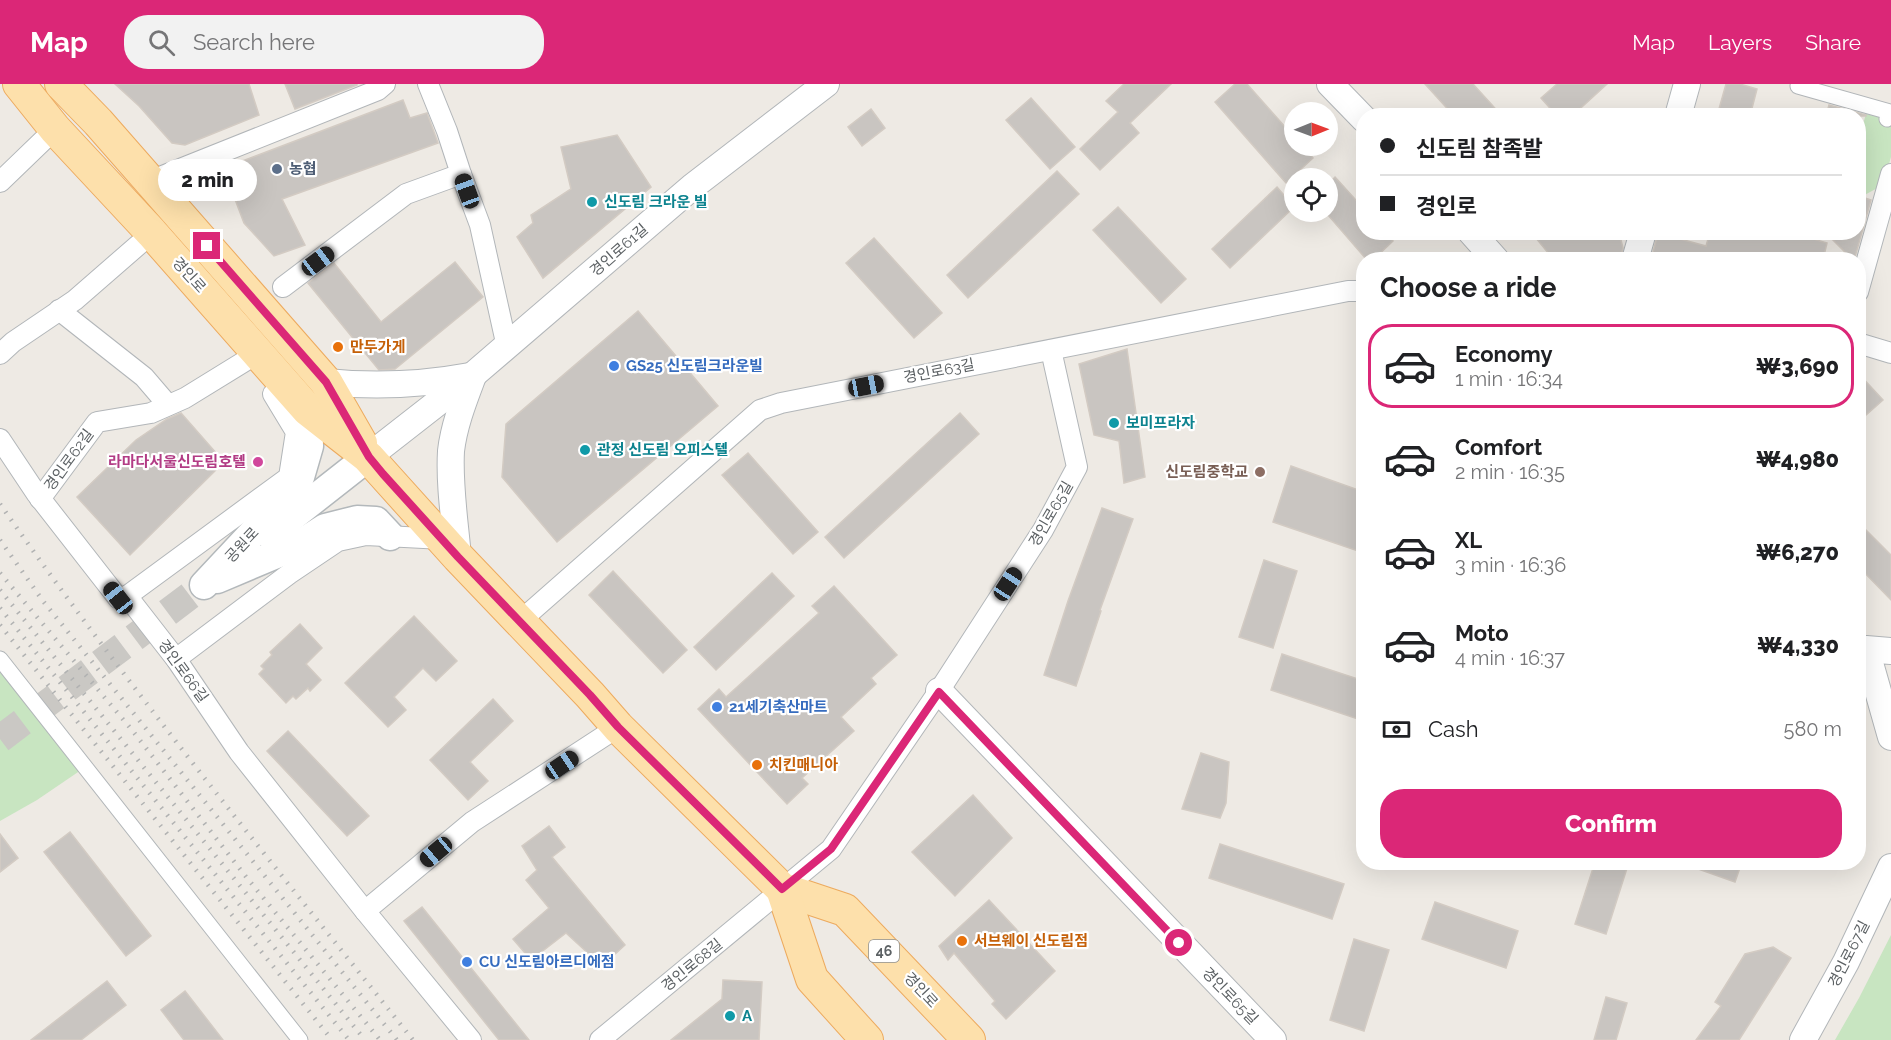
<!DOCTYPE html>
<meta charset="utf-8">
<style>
body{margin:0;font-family:Raleway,"Noto Sans KR",sans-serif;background:#f2f2f2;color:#202124;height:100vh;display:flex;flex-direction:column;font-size:22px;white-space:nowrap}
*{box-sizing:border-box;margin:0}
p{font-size:20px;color:#757577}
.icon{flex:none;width:33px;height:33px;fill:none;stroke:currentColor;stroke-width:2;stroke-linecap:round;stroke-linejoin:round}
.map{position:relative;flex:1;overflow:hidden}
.details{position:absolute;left:1356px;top:168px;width:510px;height:618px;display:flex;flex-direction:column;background:#fff;border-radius:24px;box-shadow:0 6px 24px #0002}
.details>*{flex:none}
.top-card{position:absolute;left:1356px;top:24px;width:510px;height:132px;border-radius:24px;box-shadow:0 6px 24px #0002;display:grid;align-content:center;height:132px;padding:0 24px;background:#fff}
.needle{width:39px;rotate:89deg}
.controls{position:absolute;left:1284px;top:18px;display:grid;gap:12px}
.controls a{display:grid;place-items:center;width:54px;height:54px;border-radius:50%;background:#fff;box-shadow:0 6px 24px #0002;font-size:30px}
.end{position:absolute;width:27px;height:27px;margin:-14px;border:8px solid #db2777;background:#fff;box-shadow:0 0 0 3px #fff}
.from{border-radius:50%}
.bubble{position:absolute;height:42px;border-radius:21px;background:#fff;box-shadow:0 6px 24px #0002;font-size:20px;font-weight:800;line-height:42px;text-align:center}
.car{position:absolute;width:18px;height:36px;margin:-18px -9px;border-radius:8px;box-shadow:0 0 4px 2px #0007;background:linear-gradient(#222 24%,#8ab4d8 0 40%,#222 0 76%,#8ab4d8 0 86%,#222 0)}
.top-card b{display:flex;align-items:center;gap:21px;height:57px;font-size:22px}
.top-card b+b{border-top:2px solid #e0e0e0}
.top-card i{width:15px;height:15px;background:#202124}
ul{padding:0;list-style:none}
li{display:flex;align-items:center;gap:18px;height:84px;margin:0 12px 9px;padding:0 12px;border:3px solid transparent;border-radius:24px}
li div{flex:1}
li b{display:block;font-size:22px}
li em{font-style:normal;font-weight:800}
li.current{border-color:#db2777}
li>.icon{width:54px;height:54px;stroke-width:1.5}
h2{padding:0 24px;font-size:27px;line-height:72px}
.pay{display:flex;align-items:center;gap:15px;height:66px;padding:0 24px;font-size:22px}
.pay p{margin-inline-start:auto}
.button{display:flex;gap:12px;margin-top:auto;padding:12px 24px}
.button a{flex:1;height:69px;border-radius:24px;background:#db2777;color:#fff;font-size:24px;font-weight:800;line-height:69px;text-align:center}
header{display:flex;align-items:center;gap:36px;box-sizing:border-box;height:84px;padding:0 30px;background:#db2777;color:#fff}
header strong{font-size:28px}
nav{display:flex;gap:33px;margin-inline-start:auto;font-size:21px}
.search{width:420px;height:54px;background:#f2f2f2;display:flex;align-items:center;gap:15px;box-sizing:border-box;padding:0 21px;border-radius:24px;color:#757577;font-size:22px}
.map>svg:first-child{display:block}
.green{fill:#c8e5c1}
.building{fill:#c9c5c1;stroke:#d3cbc3;stroke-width:1.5}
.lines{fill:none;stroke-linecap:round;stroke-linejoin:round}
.secondary-tunnel{stroke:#cac8c4;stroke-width:28;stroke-dasharray:28 14;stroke-linecap:butt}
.pedestrian-casing{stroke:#b2b6b9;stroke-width:17}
.minor-casing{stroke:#b2b6b9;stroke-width:22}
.tertiary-casing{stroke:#b2b6b9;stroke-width:28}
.secondary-casing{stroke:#b3b8bb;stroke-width:31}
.primary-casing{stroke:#edaa5e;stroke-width:34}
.pedestrian{stroke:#fff;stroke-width:15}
.minor{stroke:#fff;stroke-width:20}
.tertiary{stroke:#fff;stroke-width:26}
.secondary{stroke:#fff;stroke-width:28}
.primary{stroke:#fde0ab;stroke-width:32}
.rail{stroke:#b1b2b2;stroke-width:4.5;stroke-dasharray:1.5 8;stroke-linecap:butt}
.route{stroke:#db2777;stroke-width:8}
.service-dot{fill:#5c6f8a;stroke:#fff;stroke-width:2}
.culture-dot{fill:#0f9aa8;stroke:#fff;stroke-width:2}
.food-dot{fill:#e8710a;stroke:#fff;stroke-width:2}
.shop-dot{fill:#3f7fe0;stroke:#fff;stroke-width:2}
.hotel-dot{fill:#d1479c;stroke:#fff;stroke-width:2}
.education-dot{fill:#8d6e63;stroke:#fff;stroke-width:2}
.labels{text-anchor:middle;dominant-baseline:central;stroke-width:4.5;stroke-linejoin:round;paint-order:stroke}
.shield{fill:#fff;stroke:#8d9092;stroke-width:1.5}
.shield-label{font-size:14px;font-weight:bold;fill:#5c6164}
.service-label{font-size:15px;font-weight:bold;fill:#4e5e75;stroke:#fff;text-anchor:start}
.culture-label{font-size:15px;font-weight:bold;fill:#0d838f;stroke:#fff;text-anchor:start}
.street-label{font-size:15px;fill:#5c6164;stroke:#fff}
.food-label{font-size:15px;font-weight:bold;fill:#c56008;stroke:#fff;text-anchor:start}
.shop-label{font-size:15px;font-weight:bold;fill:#366cbe;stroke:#fff;text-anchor:start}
.hotel-label{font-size:15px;font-weight:bold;fill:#b23c85;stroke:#fff;text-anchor:end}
.education-label{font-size:15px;font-weight:bold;fill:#785e54;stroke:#fff;text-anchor:end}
</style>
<header>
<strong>Map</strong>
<div class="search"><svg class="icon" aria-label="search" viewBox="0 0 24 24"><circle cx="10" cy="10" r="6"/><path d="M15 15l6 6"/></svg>Search here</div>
<nav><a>Map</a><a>Layers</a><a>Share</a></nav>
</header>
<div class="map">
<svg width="1891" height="956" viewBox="0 0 1891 956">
<rect width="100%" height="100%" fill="#eeeae4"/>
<!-- green -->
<g class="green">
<path d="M1866,30L1891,36V73L1883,101L1859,114V54Z"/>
<path d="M0,581L84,684L37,716L0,737Z"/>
<path d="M1891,851V956H1835L1859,914Z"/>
</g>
<!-- building -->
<g class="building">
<path d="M115,0H249L259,31L185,61L172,59L139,22Z"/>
<path d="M285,0H357V1L295,25Z"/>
<path d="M1124,0H1171L1130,39L1139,49L1100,86L1080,65L1118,28L1106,17Z"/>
<path d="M1235,0H1247L1294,53V62H1302L1313,74L1286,99L1215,18Z"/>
<path d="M1425,0H1473L1502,32H1454Z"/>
<path d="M1557,0H1607L1572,32H1557L1541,14Z"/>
<path d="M1726,0H1740L1757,5L1750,32H1717Z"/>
<path d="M1031,14L1075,63L1050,85L1006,36Z"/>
<path d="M403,16L410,34L427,29L438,59L282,115L305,161L274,172L244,139L230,102L247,93L240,78Z"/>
<path d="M1829,21L1866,31V32H1826Z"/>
<path d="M871,25L885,44L862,62L848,43Z"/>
<path d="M617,51L651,103L543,194L517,153L533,139L531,131L571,105L561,63Z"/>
<path d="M1057,87L1079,110L968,214L947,191Z"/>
<path d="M1335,93L1364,125V148H1385L1393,157L1373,176H1367L1328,131V100Z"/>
<path d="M1277,103L1294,123L1230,184L1212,165Z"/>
<path d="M1865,114L1871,116L1855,173L1847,170L1825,148H1858V136Z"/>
<path d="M1118,123L1186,195L1161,219L1093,146Z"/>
<path d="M1531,148H1619L1623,164L1620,176H1554Z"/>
<path d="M1710,148H1790L1827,159L1823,176H1651L1658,149L1706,162Z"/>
<path d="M874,154L942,229L914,254L846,179Z"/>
<path d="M455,178L483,213L395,285L379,286L308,199L334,179L381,238Z"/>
<path d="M638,227L718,322L557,458L502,393L506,340Z"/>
<path d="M1127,265L1145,393L1124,399L1119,357L1094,351L1079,280Z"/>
<path d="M1858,289L1883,316L1858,338Z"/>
<path d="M181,329L224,378L130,471L77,413L136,356L167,335Z"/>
<path d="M960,329L979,350L844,474L825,453Z"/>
<path d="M748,369L818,448L793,470L722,391Z"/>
<path d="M1291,382L1364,408V469L1273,438Z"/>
<path d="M1102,424L1133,435L1100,526L1101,527L1076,602L1044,591L1068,517Z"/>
<path d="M1858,438L1891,471V516L1858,482Z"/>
<path d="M1264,476L1297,487L1273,564L1239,553Z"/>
<path d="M613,487L687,566L663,589L589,511Z"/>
<path d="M772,489L794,512L716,586L694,563Z"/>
<path d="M834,502L897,571L871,594L876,600L841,633L854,647L802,694L808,700L787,720L698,625L719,605L726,613L819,529L812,522Z"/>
<path d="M414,532L457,577L436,597L423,584L394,613L406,626L388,643L345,599Z"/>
<path d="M300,540L322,564L306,580L321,596L310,607L308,604L296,615L293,612L286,619L259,590L264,585L261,582L272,571L270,568Z"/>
<path d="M1282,570L1364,597V637L1271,606Z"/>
<path d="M493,615L513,637L470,678L488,697L468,716L430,676Z"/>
<path d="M288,647L369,732L347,752L267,667Z"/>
<path d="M1201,669L1229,678L1226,719L1220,734L1182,725Z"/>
<path d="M973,711L1012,754L955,812L912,768Z"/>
<path d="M549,742L565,763L552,773L625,861L602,882L566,849L531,876L513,855L549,824L526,796L537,786L522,762Z"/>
<path d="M70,748L151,852L126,872L44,768Z"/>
<path d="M0,750L18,774L0,788Z"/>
<path d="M1220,760L1344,800L1332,835L1209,794Z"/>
<path d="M1595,778H1629L1606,850L1575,840Z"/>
<path d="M1684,778H1742L1735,798L1684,780Z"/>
<path d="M989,816L1055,887L1006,935L992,920L995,917L954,869L948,876L939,862Z"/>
<path d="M1435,818L1518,847L1506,884L1422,855Z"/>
<path d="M422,823L529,956H499L404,837Z"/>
<path d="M1354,855L1389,866L1364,947L1330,936Z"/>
<path d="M1773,863L1791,874L1739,956H1696L1721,922L1715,918L1745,870Z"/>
<path d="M723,896L762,898L759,956H671L722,915Z"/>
<path d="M107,897L126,921L81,956H31Z"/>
<path d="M185,907L223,956H184L161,926Z"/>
<path d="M1606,913L1627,919L1616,956H1594Z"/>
</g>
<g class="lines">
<!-- secondary-tunnel -->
<path class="secondary-tunnel" d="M0,655L204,501"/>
<defs>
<g id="pedestrian">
<path d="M1798,2L1890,28L1887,35"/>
<path d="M0,575L300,956"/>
</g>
<g id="minor">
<path d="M461,90L480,141L507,263"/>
<path d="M150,97L378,6L385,0"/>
<path d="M0,98L55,45"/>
<path d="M283,203L406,110L461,90L447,47L428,0"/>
<path d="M1858,208L1891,90"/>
<path d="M59,226L144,293L168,321"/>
<path d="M1858,259L1891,269"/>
<path d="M0,270L13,258L75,216L152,149"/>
<path d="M0,355L36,409L118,514L127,512L176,575L239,668L365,827L471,956"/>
<path d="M40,415L97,338L151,329L185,314L258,269"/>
<path d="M127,512L289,393L296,348L273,310L285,300"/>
<path d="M519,538L760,326L781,319L1348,207H1364"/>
<path d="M176,575L289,490L338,457L366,451L443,455"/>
<path d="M365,827L472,738L618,643"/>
<path d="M600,956L831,765L939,607L1043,446L1077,383L1051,266"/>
</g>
<g id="tertiary">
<path d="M1330,0L1364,35"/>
<path d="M1678,32L1687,0"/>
<path d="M1471,148L1496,176"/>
<path d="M1635,176L1643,148"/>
<path d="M326,298C375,303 421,301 470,292"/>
<path d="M368,373L473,291L692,103L826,0"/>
<path d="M458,473C455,438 449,402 451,367C454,341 464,316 473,292"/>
<path d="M1891,567L1866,565L1891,653"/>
<path d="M939,607L1273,956"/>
<path d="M1803,956L1846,878L1891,783"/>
</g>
<g id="secondary">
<path d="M270,450L368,373"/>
<path d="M217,495L300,460L325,444L357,436L376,437L390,452"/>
<path d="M204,501L279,421L300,393L309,362L308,326"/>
</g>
<g id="primary">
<path d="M19,0L55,45L152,149L308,326L368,373L458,473L590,611L618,643L782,805L845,826L969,956"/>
<path d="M61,0L98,38L326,298L361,359"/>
<path d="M782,805L812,895L867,956"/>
</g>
</defs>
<!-- pedestrian casing -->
<use href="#pedestrian" class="pedestrian-casing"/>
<!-- minor casing -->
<use href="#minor" class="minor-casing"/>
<!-- tertiary casing -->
<use href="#tertiary" class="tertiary-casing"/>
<!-- secondary casing -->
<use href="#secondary" class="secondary-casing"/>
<!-- primary casing -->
<use href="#primary" class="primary-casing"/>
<!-- pedestrian -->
<use href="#pedestrian" class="pedestrian"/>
<!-- minor -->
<use href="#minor" class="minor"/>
<!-- tertiary -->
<use href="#tertiary" class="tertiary"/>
<!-- secondary -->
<use href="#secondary" class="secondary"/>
<!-- primary -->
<use href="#primary" class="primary"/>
<!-- rail -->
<g class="rail">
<path d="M0,420C129,605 273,780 413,956"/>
<path d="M0,456L43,517L397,956"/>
<path d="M0,489L132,646L247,794L380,956"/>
<path d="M0,506L365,956"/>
<path d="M0,524L349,956"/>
<path d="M0,541L332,956"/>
</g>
</g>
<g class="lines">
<!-- route -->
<path class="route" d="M207,162L326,298L369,373L383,390L458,473L590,611L618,643L782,805L831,765L939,608L1179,859"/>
</g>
<!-- markers -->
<circle class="service-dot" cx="277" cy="85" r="6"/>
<g class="culture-dot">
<circle cx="592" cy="118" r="6"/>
<circle cx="1114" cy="339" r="6"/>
<circle cx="585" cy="366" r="6"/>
<circle cx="730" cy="932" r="6"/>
</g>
<g class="food-dot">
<circle cx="338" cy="263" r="6"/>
<circle cx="757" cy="681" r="6"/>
<circle cx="962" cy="857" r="6"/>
</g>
<g class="shop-dot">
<circle cx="614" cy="282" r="6"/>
<circle cx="717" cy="623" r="6"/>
<circle cx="467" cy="878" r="6"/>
</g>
<circle class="hotel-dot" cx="258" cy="378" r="6"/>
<circle class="education-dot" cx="1260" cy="388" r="6"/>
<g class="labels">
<!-- shield labels -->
<rect class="shield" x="869" y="856" width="30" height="22" rx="4.5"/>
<g class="shield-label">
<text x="884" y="867">46</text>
</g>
<!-- service labels -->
<g class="service-label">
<text x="289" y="85">농협</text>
</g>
<!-- culture labels -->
<g class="culture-label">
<text x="604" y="118">신도림 크라운 빌</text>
<text x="1126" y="339">보미프라자</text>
<text x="597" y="366">관정 신도림 오피스텔</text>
<text x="742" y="932">A</text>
</g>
<!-- street labels -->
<g class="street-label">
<text transform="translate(619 166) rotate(-41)">경인로61길</text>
<text transform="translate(189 191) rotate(48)">경인로</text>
<text transform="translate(939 287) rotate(-11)">경인로63길</text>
<text transform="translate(69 376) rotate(-54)">경인로62길</text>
<text transform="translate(1051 430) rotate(-60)">경인로65길</text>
<text transform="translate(242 461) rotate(-47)">공원로</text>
<text transform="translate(183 587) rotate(54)">경인로66길</text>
<text transform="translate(1849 870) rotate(-63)">경인로67길</text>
<text transform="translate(692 881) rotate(-39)">경인로68길</text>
<text transform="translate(921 906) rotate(47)">경인로</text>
<text transform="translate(1230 912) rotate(46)">경인로65길</text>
</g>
<!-- food labels -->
<g class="food-label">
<text x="350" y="263">만두가게</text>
<text x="769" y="681">치킨매니아</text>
<text x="974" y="857">서브웨이 신도림점</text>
</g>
<!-- shop labels -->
<g class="shop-label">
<text x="626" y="282">GS25 신도림크라운빌</text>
<text x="729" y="623">21세기축산마트</text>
<text x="479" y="878">CU 신도림아르디에점</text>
</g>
<!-- hotel labels -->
<g class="hotel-label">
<text x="246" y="378">라마다서울신도림호텔</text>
</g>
<!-- education labels -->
<g class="education-label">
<text x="1248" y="388">신도림중학교</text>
</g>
</g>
</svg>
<div class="controls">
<a><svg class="needle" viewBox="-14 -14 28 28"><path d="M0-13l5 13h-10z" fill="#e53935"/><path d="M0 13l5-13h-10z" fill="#757577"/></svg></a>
<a><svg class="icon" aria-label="locate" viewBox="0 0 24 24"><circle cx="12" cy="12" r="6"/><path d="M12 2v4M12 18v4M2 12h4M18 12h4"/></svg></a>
</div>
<i class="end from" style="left:1179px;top:859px"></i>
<i class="end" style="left:207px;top:162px"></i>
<div class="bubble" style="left:158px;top:75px;width:99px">2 min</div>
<i class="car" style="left:467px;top:107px;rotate:340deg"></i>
<i class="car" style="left:318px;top:177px;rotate:53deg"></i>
<i class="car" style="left:866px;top:302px;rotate:79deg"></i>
<i class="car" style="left:1008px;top:500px;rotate:33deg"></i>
<i class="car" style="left:118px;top:514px;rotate:322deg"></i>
<i class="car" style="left:562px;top:681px;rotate:56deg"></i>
<i class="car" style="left:436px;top:768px;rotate:230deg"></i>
<div class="top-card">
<b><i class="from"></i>신도림 참족발</b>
<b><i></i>경인로</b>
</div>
<section class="details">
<h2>Choose a ride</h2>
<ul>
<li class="current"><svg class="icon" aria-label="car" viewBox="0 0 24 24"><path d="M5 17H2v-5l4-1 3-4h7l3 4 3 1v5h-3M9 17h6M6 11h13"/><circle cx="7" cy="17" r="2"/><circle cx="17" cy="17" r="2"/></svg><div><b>Economy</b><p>1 min · 16:34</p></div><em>₩3,690</em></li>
<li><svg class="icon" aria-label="car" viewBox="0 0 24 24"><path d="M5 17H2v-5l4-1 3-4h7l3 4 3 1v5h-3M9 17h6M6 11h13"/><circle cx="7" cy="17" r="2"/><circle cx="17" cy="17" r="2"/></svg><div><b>Comfort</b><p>2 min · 16:35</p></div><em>₩4,980</em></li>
<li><svg class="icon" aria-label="car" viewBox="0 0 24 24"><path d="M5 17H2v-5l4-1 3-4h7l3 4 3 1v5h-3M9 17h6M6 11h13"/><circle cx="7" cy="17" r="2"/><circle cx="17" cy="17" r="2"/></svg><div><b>XL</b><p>3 min · 16:36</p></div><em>₩6,270</em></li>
<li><svg class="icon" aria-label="car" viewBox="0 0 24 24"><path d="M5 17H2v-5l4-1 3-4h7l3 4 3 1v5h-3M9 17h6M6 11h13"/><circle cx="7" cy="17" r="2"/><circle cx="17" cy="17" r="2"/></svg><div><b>Moto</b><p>4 min · 16:37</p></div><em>₩4,330</em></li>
</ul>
<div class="pay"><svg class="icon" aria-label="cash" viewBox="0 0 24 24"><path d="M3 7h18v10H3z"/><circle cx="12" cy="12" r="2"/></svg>Cash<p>580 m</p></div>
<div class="button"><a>Confirm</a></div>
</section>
</div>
